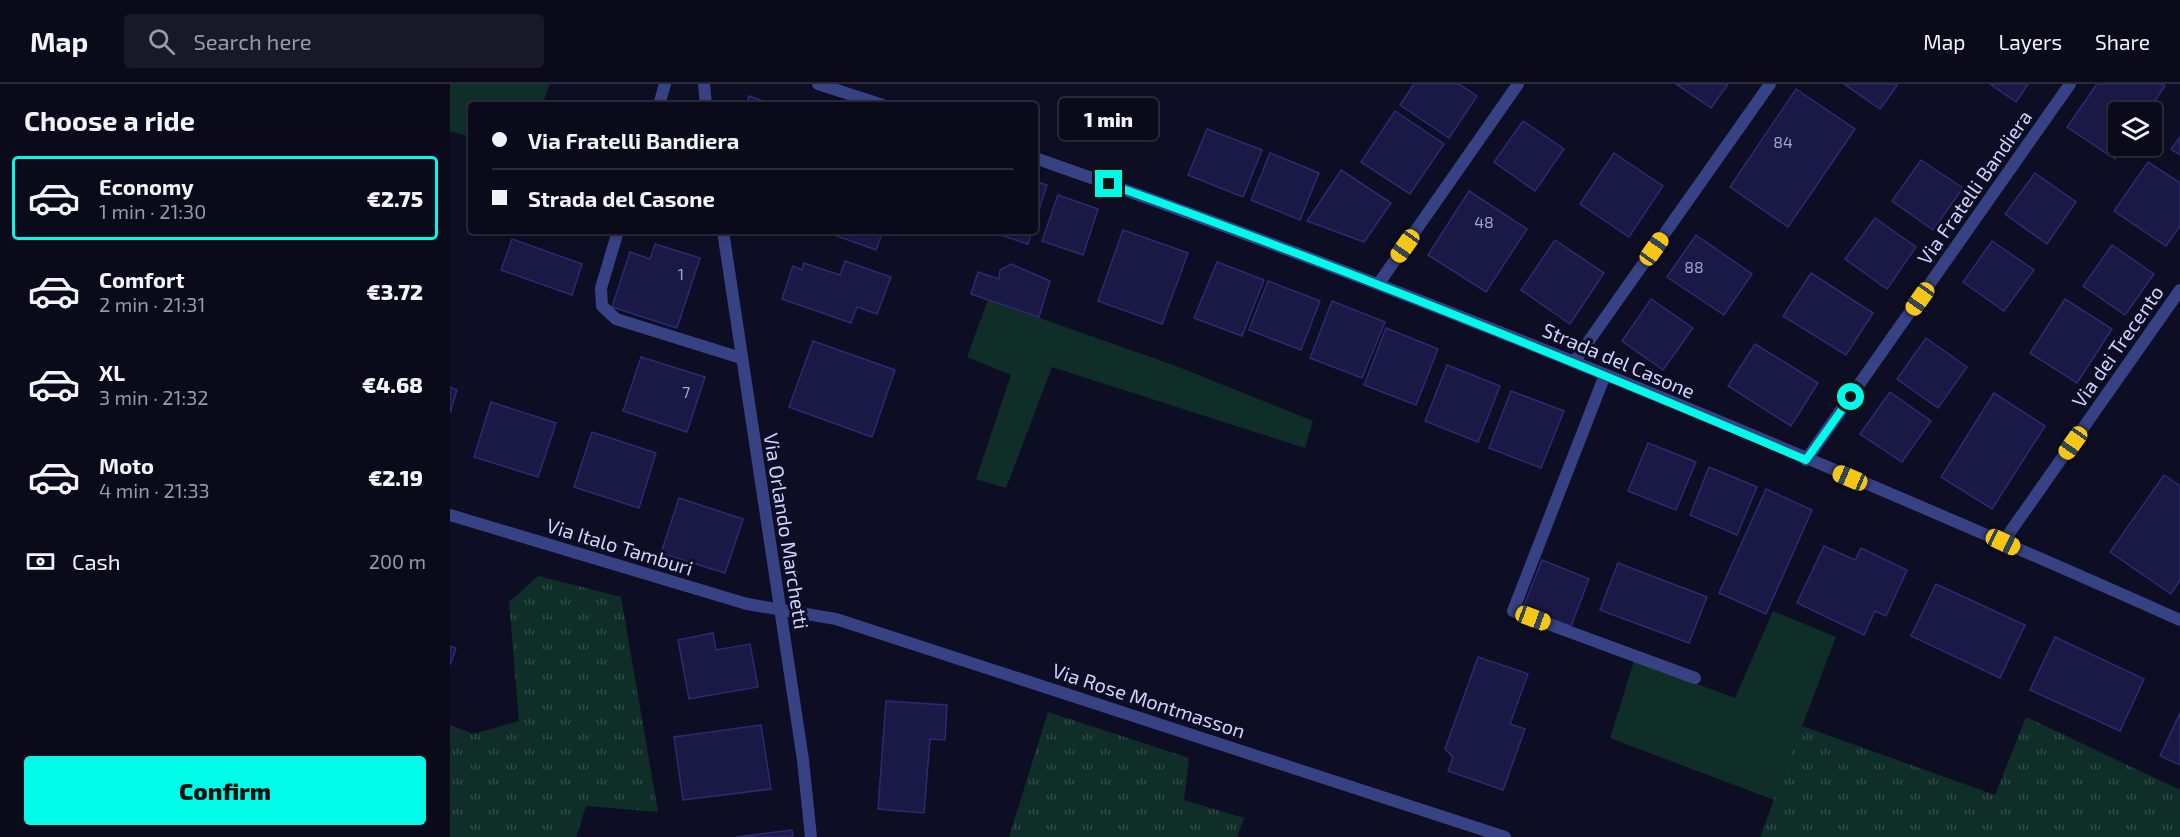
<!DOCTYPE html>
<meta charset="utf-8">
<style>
body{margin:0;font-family:"Exo 2",sans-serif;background:#181828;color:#f1f3f6;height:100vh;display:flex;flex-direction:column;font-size:22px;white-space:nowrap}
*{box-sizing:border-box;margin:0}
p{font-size:20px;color:#999aa3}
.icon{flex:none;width:33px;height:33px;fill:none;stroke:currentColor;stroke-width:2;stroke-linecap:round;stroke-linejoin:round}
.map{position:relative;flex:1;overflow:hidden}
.side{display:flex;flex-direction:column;background:#0a0a1b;width:450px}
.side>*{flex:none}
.hud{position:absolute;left:18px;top:18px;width:570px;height:132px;border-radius:6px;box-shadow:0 3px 9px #0003,0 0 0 2px #2a2b3a;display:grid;align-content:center;height:132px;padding:0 24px;background:#0a0a1b}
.buttons{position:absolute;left:1658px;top:18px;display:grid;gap:12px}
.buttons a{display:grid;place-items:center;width:54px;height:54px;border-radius:6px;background:#0a0a1b;box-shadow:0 3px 9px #0003,0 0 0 2px #2a2b3a;font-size:30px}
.end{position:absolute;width:27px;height:27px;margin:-14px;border:8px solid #00fbe8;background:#111;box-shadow:0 0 0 3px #111}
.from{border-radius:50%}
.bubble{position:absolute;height:42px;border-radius:6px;background:#0a0a1b;box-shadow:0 3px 9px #0003,0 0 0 2px #2a2b3a;font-size:20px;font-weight:800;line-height:42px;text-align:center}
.car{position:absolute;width:18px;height:36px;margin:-18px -9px;border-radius:8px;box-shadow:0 0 4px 2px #0007;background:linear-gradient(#f5c518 24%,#345 0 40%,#f5c518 0 76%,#345 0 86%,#f5c518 0)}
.hud b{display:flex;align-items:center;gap:21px;height:57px;font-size:22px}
.hud b+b{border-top:2px solid #2a2b3a}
.hud i{width:15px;height:15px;background:#f1f3f6}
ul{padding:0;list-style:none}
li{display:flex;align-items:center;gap:18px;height:84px;margin:0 12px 9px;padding:0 12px;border:3px solid transparent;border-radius:6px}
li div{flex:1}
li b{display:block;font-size:22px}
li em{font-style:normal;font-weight:800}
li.selected{border-color:#00fbe8}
li>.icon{width:54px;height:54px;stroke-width:1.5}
h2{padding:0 24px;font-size:27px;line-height:72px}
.pay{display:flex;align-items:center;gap:15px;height:66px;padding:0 24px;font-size:22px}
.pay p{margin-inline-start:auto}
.button{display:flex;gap:12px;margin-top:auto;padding:12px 24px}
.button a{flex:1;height:69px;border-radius:6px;background:#00fbe8;color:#111;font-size:24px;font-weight:800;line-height:69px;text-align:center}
header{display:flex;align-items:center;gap:36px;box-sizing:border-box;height:84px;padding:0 30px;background:#0a0a1b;border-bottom:2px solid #2a2b3a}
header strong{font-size:28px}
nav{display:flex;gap:33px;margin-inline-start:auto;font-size:21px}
.search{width:420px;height:54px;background:#181828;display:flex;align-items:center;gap:15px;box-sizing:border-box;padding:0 21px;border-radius:6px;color:#999aa3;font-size:22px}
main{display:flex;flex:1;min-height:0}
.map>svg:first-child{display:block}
.grass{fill:url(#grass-tufts)}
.garden{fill:#102e28}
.building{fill:#1a1945;stroke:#2c2a72;stroke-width:1.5}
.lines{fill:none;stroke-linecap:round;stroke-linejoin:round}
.service{stroke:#374284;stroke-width:12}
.minor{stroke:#374284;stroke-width:12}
.tertiary{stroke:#374284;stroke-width:12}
.route{stroke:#00fbe8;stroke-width:8}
.labels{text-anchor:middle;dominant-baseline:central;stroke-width:6;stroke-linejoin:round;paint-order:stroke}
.number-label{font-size:16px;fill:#a2a4d0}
.street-label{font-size:20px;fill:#d0d3ff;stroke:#0d0e24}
</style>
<header>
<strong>Map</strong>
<div class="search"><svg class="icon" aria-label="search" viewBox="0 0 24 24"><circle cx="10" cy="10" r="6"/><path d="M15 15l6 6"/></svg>Search here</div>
<nav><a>Map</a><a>Layers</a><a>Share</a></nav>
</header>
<main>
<section class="side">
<h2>Choose a ride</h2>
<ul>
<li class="selected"><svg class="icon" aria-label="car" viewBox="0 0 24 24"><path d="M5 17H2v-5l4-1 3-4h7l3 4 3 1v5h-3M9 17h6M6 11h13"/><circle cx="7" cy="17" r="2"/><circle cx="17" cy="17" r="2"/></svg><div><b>Economy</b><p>1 min · 21:30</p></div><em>€2.75</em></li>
<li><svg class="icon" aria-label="car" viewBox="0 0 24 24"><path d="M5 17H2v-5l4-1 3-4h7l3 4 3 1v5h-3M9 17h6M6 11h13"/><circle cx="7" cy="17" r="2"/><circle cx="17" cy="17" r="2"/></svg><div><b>Comfort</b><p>2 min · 21:31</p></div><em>€3.72</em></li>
<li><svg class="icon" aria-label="car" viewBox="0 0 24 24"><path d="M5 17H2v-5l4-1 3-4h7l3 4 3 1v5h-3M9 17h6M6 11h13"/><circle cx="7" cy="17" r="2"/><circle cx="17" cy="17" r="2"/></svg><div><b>XL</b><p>3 min · 21:32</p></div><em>€4.68</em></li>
<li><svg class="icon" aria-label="car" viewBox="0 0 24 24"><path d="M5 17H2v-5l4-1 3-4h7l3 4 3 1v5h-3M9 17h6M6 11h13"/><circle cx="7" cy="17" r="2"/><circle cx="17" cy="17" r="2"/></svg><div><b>Moto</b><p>4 min · 21:33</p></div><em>€2.19</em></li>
</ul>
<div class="pay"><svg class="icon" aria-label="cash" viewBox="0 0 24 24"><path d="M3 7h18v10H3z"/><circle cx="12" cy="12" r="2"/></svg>Cash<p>200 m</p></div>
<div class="button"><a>Confirm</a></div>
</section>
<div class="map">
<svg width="1730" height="753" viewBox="0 0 1730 753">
<defs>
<pattern id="grass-tufts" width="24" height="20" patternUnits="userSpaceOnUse" patternTransform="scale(1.5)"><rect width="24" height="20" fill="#102e28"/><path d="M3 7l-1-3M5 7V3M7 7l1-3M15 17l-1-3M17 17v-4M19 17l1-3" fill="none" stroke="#324b48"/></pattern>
</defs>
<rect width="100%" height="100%" fill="#0d0e24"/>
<!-- grass -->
<g class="grass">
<path d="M88,492L171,513L208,728L136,722L126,753H0V641L24,650L69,637L59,518Z"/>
<path d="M598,628L739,674L734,716L794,734L787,753H559Z"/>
<path d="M1576,633L1730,706V753H1310L1352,642L1545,711Z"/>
</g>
<!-- garden -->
<g class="garden">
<path d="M0,0H100L92,21H21V53L0,47Z"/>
<path d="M538,216L726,282L863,337L855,364L602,283L556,404L526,395L561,291L517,273Z"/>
<path d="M1323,527L1386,553L1324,716L1160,654L1184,577L1285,614Z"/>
</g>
<!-- building -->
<g class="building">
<path d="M964,0H1009L1027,12L999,54L950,21Z"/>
<path d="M1226,0H1278L1261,24Z"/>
<path d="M1394,0H1448L1430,25Z"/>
<path d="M1540,0H1578L1566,18Z"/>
<path d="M1647,0H1712L1715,2L1697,28H1668V62H1675L1665,75L1617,43Z"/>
<path d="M1346,5L1405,45L1338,143L1280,103Z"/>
<path d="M299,12L325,21H296Z"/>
<path d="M945,27L994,60L960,110L911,78Z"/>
<path d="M1073,37L1114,65L1085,107L1044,78Z"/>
<path d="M757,45L812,66L793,113L738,91Z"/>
<path d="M1730,53V71L1721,65Z"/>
<path d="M820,69L869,89L850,136L801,116Z"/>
<path d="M1164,69L1213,102L1179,153L1130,120Z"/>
<path d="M1471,76L1513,104L1483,146L1442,117Z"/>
<path d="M1698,78L1730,99V142L1716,162L1664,127Z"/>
<path d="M891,86L941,119L914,158L857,137Z"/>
<path d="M1585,89L1626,118L1597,160L1555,130Z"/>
<path d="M585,97L597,101L585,138Z"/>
<path d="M1019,107L1077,145L1036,208L978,171Z"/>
<path d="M608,111L648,125L633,171L592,157Z"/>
<path d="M1425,134L1466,163L1437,205L1395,175Z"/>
<path d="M673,146L738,169L712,240L648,217Z"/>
<path d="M373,147H433L426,166Z"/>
<path d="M537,147H582L578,160Z"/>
<path d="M1246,151L1302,190L1274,231L1217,193Z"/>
<path d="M62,155L132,180L122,211L51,186Z"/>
<path d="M1105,156L1154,189L1120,240L1071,206Z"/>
<path d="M1542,157L1584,186L1554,227L1513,198Z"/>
<path d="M205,160L250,174L227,244L162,223L180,168L200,175Z"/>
<path d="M1662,161L1704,190L1675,231L1633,202Z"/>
<path d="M395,177L441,193L427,230L407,223L401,239L332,215L343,182L352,186L354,179L390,191Z"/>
<path d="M767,178L814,196L792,252L744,234Z"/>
<path d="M561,180L600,197L589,233L521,210L528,188L549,195L550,186Z"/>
<path d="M1361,189L1423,229L1396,271L1333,232Z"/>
<path d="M818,197L870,217L851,266L799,246Z"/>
<path d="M1201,215L1243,244L1213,286L1172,257Z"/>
<path d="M1615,215L1662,245L1627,299L1580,269Z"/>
<path d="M882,217L935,238L912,294L860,274Z"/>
<path d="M936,244L988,265L966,321L914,301Z"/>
<path d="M1476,254L1517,283L1488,324L1447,295Z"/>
<path d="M363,257L445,286L422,353L339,323Z"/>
<path d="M1305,260L1368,299L1341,342L1278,302Z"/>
<path d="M191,273L255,293L237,348L173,327Z"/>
<path d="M997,281L1050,302L1028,358L975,337Z"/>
<path d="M0,303L7,306L0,329Z"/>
<path d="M1061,307L1114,327L1091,384L1039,364Z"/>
<path d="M1440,308L1481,337L1452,378L1410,350Z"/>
<path d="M1544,309L1595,342L1542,425L1491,393Z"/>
<path d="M41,318L106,339L88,393L24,373Z"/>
<path d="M142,348L206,369L189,424L124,403Z"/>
<path d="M1198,359L1246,378L1226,426L1178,407Z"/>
<path d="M1259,383L1307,403L1287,451L1240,431Z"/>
<path d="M1714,391L1730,402V496L1721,510L1660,468Z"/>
<path d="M1316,405L1362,426L1316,530L1269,509Z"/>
<path d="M229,414L293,435L275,489L211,469Z"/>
<path d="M1374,462L1405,476L1411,464L1457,486L1436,532L1425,527L1414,551L1347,519Z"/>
<path d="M1092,476L1139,495L1121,542L1073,524Z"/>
<path d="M1168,479L1257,513L1239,559L1150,526Z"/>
<path d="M1486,500L1575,541L1550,594L1461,552Z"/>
<path d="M263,549L266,566L300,560L308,603L239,615L228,556Z"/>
<path d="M1605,553L1694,595L1670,647L1580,606Z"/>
<path d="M0,562L6,564L0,581Z"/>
<path d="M1028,573L1078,590L1060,640L1075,645L1053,706L998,687L1003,673L995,665Z"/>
<path d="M436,617L497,621L495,656L480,655L474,729L428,725Z"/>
<path d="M1730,629V681L1710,672Z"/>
<path d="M311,641L321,705L233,716L224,653Z"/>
<path d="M342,746L343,753H286Z"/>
</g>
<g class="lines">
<!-- service -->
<g class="service">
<path d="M209,21L215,0"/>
<path d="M168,147L151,204L152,222L166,235L291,274"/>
<path d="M1155,291L1063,527L1245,594"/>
</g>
<!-- minor -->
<g class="minor">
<path d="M254,0L256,21"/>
<path d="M273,147L353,676L361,753"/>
<path d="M929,199L1068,0"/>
<path d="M1124,278L1320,0"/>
<path d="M1356,376L1620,0"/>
<path d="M0,431L297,520L386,535L1055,753"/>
<path d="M1553,458L1730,206"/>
</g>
<!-- tertiary -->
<g class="tertiary">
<path d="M368,0L433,21"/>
<path d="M585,74C974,210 1354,369 1730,536"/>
</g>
</g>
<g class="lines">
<!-- route -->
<path class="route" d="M659,100C895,184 1126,278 1356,376L1401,313"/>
</g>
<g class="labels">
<!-- number labels -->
<g class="number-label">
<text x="1333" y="57">84</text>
<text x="1034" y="137">48</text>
<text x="1244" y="182">88</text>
<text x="231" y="189">1</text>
<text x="236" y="307">7</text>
</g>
<!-- street labels -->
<g class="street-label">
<text transform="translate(1524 103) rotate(-55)">Via Fratelli Bandiera</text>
<text transform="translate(1667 262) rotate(-55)">Via dei Trecento</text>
<text transform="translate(1169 276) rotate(23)">Strada del Casone</text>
<text transform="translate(337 447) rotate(81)">Via Orlando Marchetti</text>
<text transform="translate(170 462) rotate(17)">Via Italo Tamburi</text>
<text transform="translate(699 616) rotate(18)">Via Rose Montmasson</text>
</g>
</g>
</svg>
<div class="buttons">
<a><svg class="icon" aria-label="layers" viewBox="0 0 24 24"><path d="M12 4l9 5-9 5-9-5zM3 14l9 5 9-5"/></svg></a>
</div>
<i class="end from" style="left:1401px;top:313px"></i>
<i class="end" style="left:659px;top:100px"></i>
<div class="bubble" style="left:609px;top:14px;width:99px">1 min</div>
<i class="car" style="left:955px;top:162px;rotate:215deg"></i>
<i class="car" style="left:1204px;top:165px;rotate:35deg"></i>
<i class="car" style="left:1470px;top:215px;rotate:215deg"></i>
<i class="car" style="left:1623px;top:359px;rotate:215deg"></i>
<i class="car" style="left:1400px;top:394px;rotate:293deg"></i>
<i class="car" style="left:1553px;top:458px;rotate:115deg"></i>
<i class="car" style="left:1083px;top:534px;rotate:110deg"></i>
<div class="hud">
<b><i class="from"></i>Via Fratelli Bandiera</b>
<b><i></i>Strada del Casone</b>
</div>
</div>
</main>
